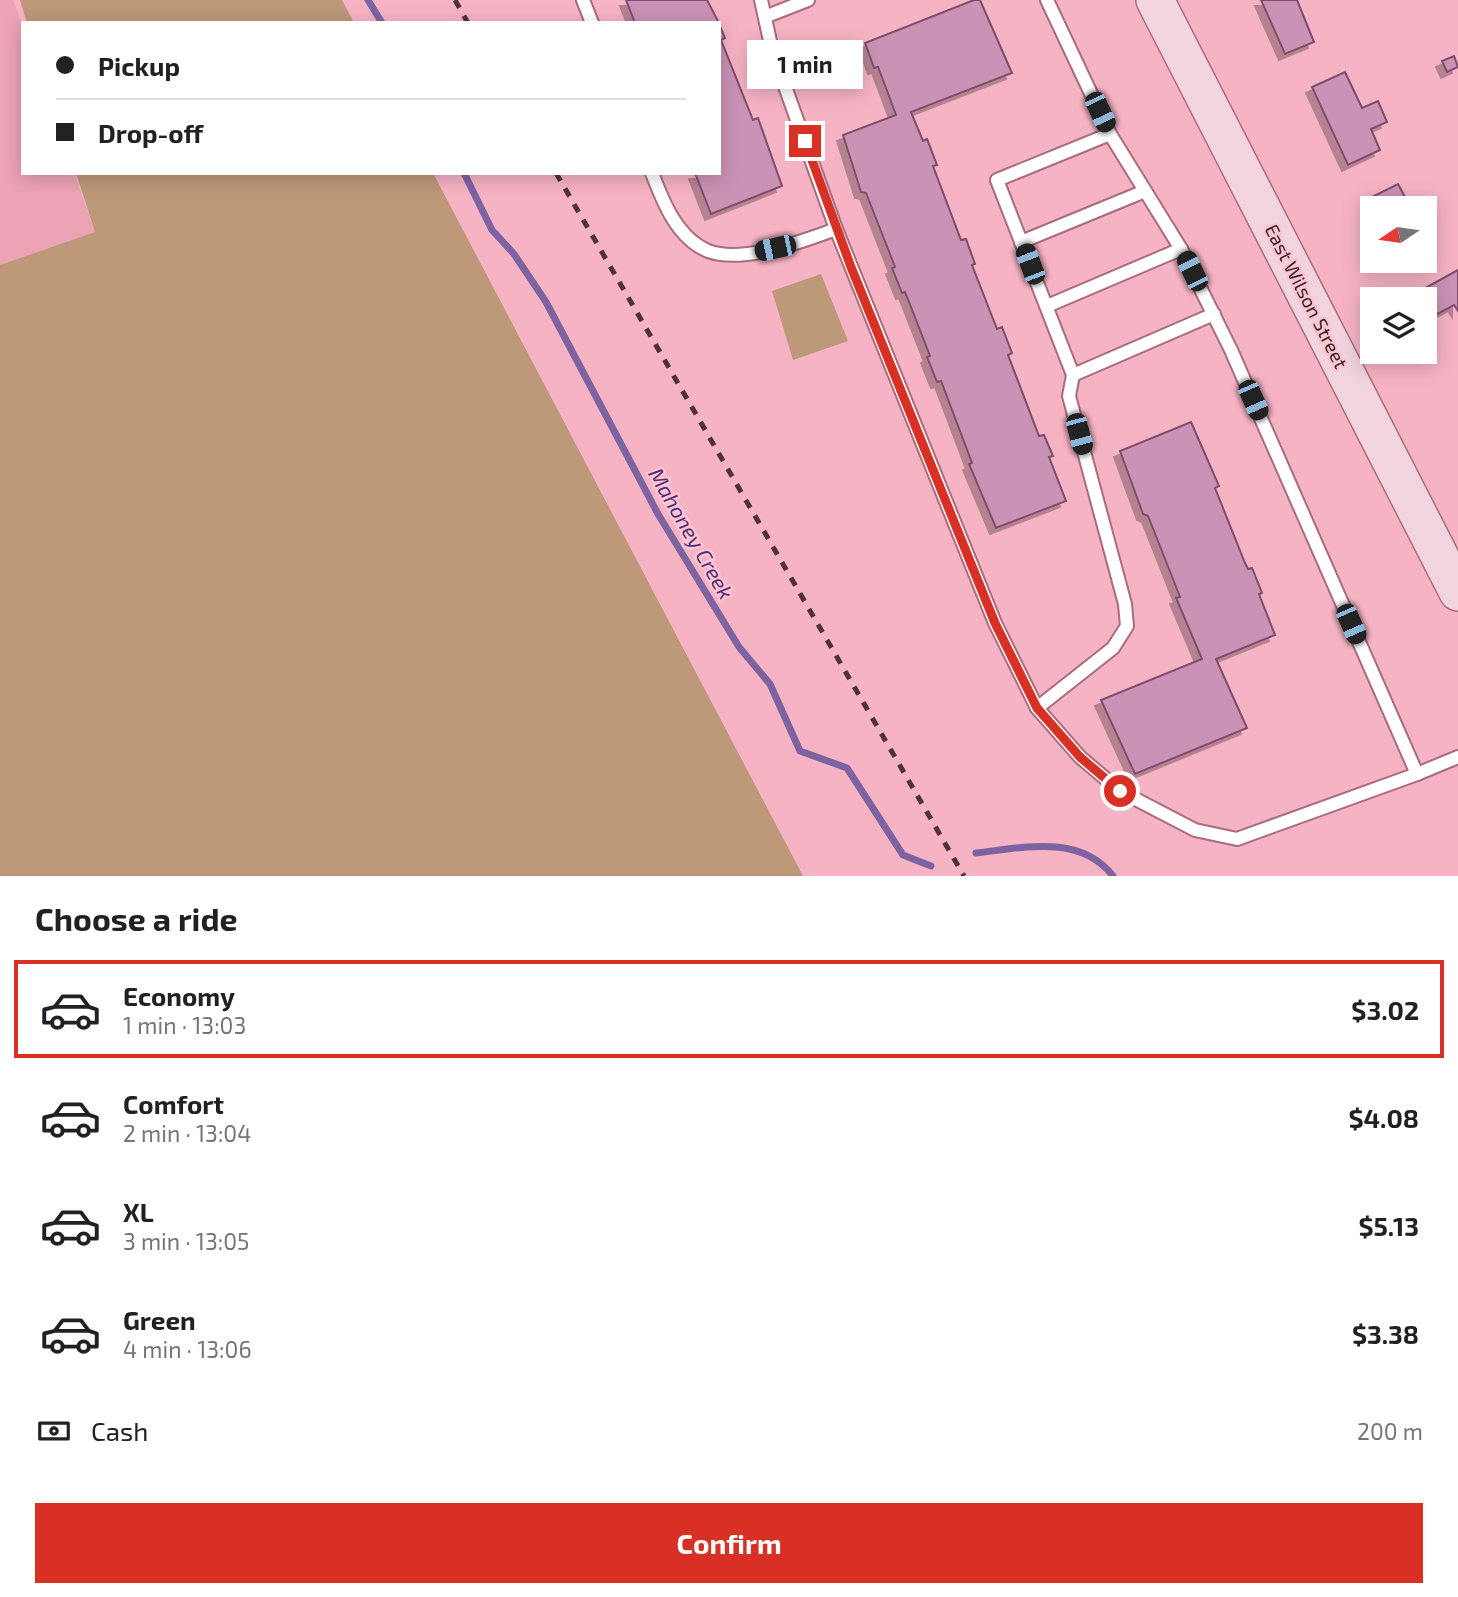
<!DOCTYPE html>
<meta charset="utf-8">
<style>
body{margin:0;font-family:"Exo 2",sans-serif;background:#f2f2f2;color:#202124;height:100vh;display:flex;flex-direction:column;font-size:26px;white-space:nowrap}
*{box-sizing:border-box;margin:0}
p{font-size:23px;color:#757577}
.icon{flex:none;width:38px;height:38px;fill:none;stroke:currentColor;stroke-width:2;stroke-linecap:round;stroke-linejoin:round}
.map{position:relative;height:876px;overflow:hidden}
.side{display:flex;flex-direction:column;background:#fff;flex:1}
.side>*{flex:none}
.hud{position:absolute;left:21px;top:21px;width:700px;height:154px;border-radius:0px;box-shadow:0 4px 18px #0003;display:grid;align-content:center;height:154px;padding:0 35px;background:#fff}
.needle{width:46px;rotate:257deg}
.tools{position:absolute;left:1360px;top:196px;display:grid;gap:14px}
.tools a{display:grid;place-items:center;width:77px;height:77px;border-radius:0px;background:#fff;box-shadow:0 4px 18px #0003;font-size:35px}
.end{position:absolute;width:32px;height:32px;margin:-16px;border:9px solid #d93025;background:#fff;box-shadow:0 0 0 4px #fff}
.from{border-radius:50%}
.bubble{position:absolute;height:49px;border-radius:0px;background:#fff;box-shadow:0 4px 18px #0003;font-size:23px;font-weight:700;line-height:49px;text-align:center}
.car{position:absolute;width:21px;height:42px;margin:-21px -10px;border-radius:9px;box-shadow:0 0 5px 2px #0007;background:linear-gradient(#222 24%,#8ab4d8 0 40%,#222 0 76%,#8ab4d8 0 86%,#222 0)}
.hud b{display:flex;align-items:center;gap:24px;height:66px;font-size:26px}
.hud b+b{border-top:2px solid #e0e0e0}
.hud i{width:18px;height:18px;background:#202124}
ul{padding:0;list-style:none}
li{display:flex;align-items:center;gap:21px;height:98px;margin:0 14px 10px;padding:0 21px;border:4px solid transparent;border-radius:0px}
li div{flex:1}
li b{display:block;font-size:26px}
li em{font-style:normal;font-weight:700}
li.active{border-color:#d93025}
li>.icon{width:63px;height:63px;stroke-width:1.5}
h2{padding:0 35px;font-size:32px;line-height:84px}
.pay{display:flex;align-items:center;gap:18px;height:77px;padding:0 35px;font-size:26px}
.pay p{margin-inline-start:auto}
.cta{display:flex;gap:14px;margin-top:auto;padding:14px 35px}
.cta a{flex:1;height:80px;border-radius:0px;background:#d93025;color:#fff;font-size:28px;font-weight:700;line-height:80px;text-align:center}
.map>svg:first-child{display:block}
.built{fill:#eca3b6}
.green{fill:#bd9879}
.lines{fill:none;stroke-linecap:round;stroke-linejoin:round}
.stream{stroke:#7d64a1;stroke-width:7}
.building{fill:#ca92b4;stroke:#7e4d6c;stroke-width:2;filter:url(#shadow)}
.lane-casing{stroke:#a96c7d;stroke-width:16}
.secondary-casing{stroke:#a96c7d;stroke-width:40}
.lane{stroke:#fff;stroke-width:12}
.secondary{stroke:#f1d4dd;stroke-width:37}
.rail{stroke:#50313a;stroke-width:5;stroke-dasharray:9 9;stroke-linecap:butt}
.route{stroke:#d93025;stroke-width:9}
.labels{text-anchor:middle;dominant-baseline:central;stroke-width:5;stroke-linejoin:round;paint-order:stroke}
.street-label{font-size:19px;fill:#361d24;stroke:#fbc5d2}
.water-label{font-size:21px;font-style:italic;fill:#4d2976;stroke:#fbc5d2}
</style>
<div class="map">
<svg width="1458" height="876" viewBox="0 0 1458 876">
<defs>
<filter id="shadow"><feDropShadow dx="-6" dy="6" stdDeviation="0" flood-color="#0004"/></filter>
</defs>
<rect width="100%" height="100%" fill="#f6b3c4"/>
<!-- built -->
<path class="built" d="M0,0H13L23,27V173H74L95,232L0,265Z"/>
<!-- green -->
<g class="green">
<path d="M20,0H342L354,23H27Z"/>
<path d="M76,173H433L803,876H0V265L95,232Z"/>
<path d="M821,274L848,341L793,360L772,291Z"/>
</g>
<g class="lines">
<!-- stream -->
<g class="stream">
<path d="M368,0L382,23"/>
<path d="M464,173L492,230L514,254L546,302L658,514L739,647L770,684L800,751L847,768L903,855L931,866"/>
<path d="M976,853C1022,848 1080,833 1113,876"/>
</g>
</g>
<!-- building -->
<g class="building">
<path d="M626,0H707L719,23H635Z"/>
<path d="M974,0H980L1012,73L911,112L923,141L927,139L937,165L933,166L961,240L966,239L975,264L972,265L997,329L1002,327L1012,353L1008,355L1039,436L1044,435L1053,456L1049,457L1066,501L996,528L969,464L972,463L941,381L937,382L927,357L930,356L905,292L902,293L892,268L895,267L866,193L861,192L843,135L896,115L878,67L874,68L865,43Z"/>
<path d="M1261,0H1297L1314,42L1285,54Z"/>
<path d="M719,24L725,38L721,40L753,120L758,118L782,186L711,214L695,173H719Z"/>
<path d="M1454,56L1458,67L1447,72L1442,61Z"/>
<path d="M1345,72L1362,108L1378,101L1387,122L1371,129L1380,150L1348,165L1312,87Z"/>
<path d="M1398,184L1411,208H1375L1370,198Z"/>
<path d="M1458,270V311L1454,305L1430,318L1424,299H1420L1416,293Z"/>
<path d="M1191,422L1219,486L1215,488L1245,563L1248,569L1252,568L1262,593L1259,594L1275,635L1216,659L1247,728L1135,774L1101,700L1202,659L1176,598L1180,597L1148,516L1143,514L1120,451Z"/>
</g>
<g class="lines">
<defs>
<g id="lane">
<path d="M583,0L592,23"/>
<path d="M761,0L772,50L836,229L995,623L1037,708L1080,757L1120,791L1195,830L1237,839L1417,774L1231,350L1181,249L1110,134"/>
<path d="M767,16L808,0"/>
<path d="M652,173C663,202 677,238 708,251C742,264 804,241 836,229"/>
<path d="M1021,242L1145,191"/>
<path d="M1047,306L1181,249"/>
<path d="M1073,375L1214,314"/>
<path d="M1037,708L1113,648L1127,626L1125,604L1069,396L1073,375L997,180L1110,134L1047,0"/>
<path d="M1417,774L1458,757"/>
</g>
<path id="secondary" d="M1155,0L1458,592"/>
</defs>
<!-- lane casing -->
<use href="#lane" class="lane-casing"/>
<!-- secondary casing -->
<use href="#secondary" class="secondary-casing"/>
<!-- lane -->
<use href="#lane" class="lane"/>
<!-- secondary -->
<use href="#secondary" class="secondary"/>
<!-- rail -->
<g class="rail">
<path d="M455,0L468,23"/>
<path d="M556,173L964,876"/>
</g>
</g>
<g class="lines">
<!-- route -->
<path class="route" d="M805,141L851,267L995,623L1037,708L1080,757L1120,791"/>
</g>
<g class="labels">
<!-- street labels -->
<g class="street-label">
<text transform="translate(1307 296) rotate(63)">East Wilson Street</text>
</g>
<!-- water labels -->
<g class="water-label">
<text transform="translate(692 533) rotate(60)">Mahoney Creek</text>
</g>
</g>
</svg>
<div class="tools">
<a><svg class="needle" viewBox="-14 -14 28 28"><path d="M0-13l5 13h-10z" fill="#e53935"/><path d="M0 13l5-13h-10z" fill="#757577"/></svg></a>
<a><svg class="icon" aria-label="layers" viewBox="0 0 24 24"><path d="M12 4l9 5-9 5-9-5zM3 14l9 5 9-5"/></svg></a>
</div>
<i class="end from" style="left:1120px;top:791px"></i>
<i class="end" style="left:805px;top:141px"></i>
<div class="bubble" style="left:747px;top:40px;width:116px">1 min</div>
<i class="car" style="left:1100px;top:112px;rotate:155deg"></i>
<i class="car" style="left:775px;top:248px;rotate:258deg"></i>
<i class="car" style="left:1030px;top:264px;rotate:339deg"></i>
<i class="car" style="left:1192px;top:271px;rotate:334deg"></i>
<i class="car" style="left:1253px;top:400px;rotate:156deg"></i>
<i class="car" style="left:1079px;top:434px;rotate:165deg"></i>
<i class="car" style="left:1351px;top:624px;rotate:156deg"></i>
<div class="hud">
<b><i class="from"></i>Pickup</b>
<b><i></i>Drop-off</b>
</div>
</div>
<section class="side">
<h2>Choose a ride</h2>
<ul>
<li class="active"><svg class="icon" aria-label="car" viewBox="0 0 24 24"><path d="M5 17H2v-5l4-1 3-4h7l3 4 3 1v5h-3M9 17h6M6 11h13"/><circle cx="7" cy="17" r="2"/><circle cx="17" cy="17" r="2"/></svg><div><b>Economy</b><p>1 min · 13:03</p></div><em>$3.02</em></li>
<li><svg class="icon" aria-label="car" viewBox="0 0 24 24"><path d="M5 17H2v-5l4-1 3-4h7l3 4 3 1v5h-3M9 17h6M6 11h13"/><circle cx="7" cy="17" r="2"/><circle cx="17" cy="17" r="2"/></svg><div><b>Comfort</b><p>2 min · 13:04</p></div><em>$4.08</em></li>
<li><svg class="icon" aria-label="car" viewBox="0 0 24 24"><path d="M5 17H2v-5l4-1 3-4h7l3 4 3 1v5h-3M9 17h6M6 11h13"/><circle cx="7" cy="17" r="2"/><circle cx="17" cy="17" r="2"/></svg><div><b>XL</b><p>3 min · 13:05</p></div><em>$5.13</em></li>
<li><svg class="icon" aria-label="car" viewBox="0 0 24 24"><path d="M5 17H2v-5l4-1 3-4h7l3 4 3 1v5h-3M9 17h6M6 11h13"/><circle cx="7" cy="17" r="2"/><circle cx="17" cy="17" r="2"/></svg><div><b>Green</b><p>4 min · 13:06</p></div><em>$3.38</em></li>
</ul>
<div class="pay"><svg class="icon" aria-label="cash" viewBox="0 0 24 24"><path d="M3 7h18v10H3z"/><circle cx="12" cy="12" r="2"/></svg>Cash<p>200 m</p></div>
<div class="cta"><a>Confirm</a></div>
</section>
